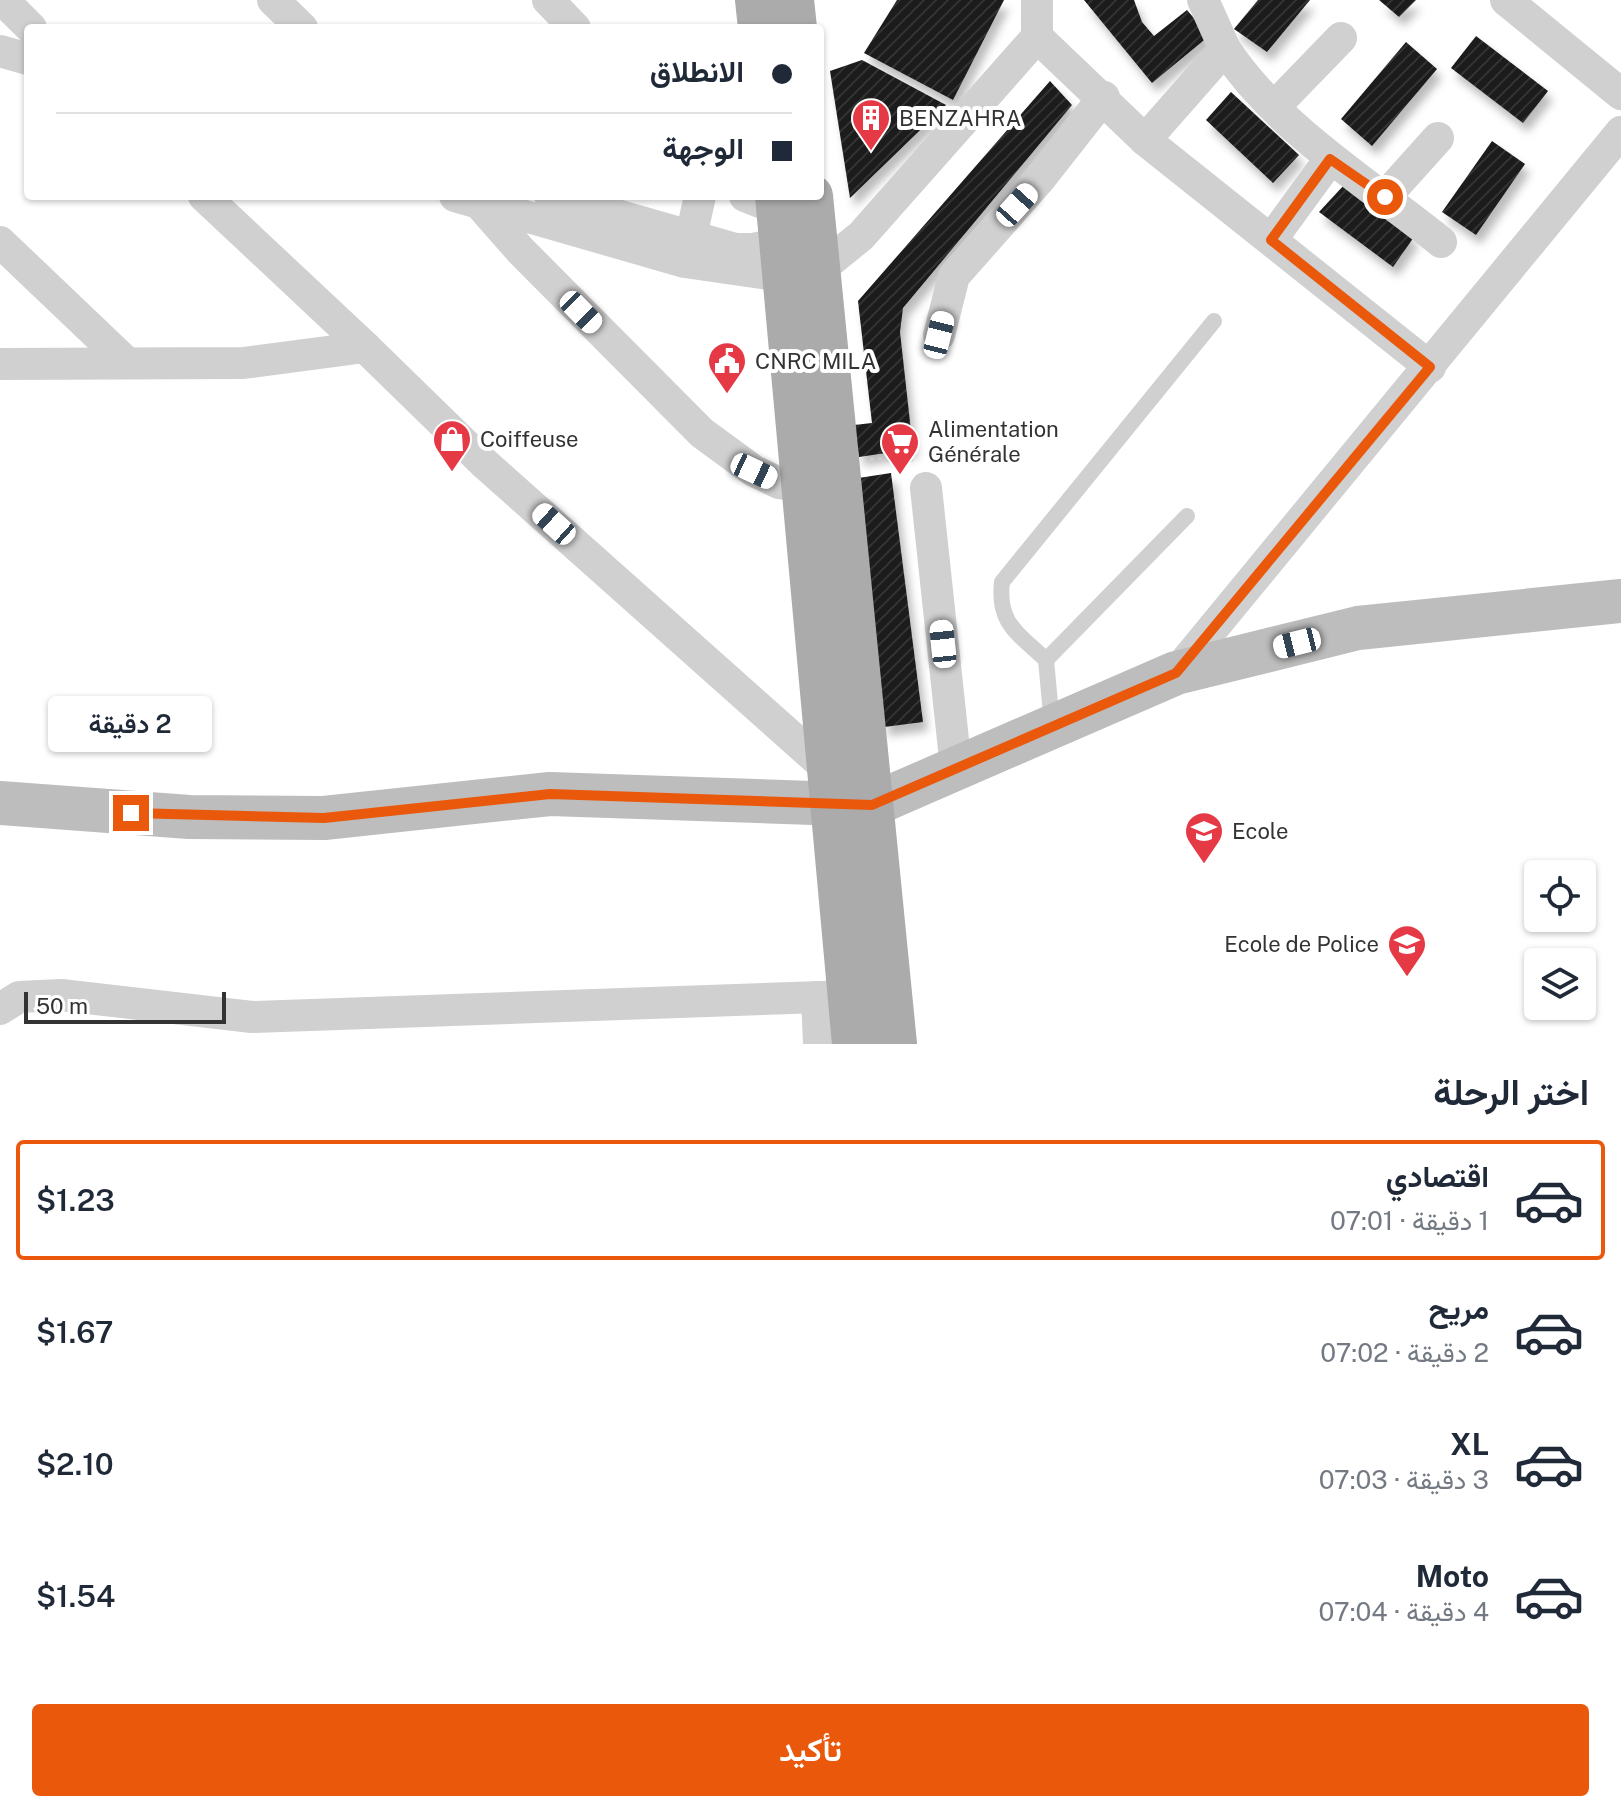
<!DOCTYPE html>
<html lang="ar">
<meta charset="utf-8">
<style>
body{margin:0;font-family:"Public Sans",Vazirmatn,sans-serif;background:#f2f2f3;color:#1f2937;direction:rtl;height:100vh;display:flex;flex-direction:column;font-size:30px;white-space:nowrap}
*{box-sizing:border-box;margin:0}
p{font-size:26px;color:#747a83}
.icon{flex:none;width:44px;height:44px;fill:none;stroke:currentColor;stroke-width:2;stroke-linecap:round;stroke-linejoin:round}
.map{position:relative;height:1044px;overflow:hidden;direction:ltr}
.details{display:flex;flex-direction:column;background:#fff;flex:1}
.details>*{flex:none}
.banner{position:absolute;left:24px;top:24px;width:800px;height:176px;border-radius:8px;box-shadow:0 2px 6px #0004;direction:rtl;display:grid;align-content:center;height:176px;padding:0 32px;background:#fff}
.tools{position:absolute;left:1524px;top:860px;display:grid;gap:16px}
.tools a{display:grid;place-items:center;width:72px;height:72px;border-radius:8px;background:#fff;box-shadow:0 2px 6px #0004;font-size:40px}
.scale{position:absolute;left:24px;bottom:20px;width:202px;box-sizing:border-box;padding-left:8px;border:4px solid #333;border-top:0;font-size:22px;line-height:28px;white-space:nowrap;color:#333;-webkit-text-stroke:6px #fff;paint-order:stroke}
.end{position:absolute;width:36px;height:36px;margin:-18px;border:10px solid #ea580c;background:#fff;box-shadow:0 0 0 4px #fff}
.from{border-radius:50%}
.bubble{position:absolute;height:56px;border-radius:8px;background:#fff;box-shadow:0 2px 6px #0004;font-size:26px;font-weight:600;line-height:56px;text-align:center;direction:rtl}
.car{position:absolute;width:24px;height:48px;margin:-24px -12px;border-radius:10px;box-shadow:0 0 6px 2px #0007;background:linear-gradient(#fff 24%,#345 0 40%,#fff 0 76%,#345 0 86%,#fff 0)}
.banner b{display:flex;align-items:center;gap:28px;height:76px;font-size:30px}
.banner b+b{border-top:2px solid #e0e1e3}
.banner i{width:20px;height:20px;background:#1f2937}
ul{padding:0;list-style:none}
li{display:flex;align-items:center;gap:24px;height:120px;margin:0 16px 12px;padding:0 16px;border:4px solid transparent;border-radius:8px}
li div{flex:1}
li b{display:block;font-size:30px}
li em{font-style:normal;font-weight:600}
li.current{border-color:#ea580c}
li>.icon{width:72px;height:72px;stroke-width:1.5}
h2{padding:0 32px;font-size:36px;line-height:96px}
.action{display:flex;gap:16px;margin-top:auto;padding:16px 32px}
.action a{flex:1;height:92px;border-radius:8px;background:#ea580c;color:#fff;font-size:32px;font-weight:600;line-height:92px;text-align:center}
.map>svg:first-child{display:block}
.building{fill:url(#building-hatch);filter:url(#shadow)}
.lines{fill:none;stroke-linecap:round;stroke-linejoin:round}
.path{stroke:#cdcdcd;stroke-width:5;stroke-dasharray:4 4;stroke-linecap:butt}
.service{stroke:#d0d0d0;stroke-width:16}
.minor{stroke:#d0d0d0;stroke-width:32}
.secondary{stroke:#bdbdbd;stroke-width:44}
.primary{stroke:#ababab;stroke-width:44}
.route{stroke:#ea580c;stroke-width:10}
.labels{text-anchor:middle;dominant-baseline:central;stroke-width:8;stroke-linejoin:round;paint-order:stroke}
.poi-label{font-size:22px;fill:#333;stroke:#fff;text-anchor:start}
</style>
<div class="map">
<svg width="1621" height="1044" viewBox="0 0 1621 1044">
<defs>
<pattern id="building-hatch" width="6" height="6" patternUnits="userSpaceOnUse" patternTransform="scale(2)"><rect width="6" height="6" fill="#1a1a1a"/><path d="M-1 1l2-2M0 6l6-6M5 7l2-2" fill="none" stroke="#333"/></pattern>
<filter id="shadow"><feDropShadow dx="5" dy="9" stdDeviation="4" flood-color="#0004"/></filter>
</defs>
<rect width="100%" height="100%" fill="#fff"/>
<!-- building -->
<g class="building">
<path d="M897,0H1004L953,100L864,53Z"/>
<path d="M1084,0H1134L1142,22L1154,36L1187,10L1209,36L1152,83Z"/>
<path d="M1258,0H1310L1267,52L1234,29Z"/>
<path d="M1379,0H1416L1399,17Z"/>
<path d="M1476,36L1548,91L1523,123L1451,68Z"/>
<path d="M1406,42L1437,69L1372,146L1341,119Z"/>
<path d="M862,60L946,105L850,198L830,71Z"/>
<path d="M1050,81L1072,105L903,308L900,332L913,449L859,457L854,425L872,423L858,301Z"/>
<path d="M1231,92L1299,155L1273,183L1206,120Z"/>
<path d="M1492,141L1525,164L1476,235L1442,212Z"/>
<path d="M1345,184L1414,237L1393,267L1319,212Z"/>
<path d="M891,473L923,722L884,727L852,479Z"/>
</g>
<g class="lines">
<!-- path -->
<path class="path" d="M870,460L913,459"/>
<!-- service -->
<g class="service">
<path d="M1046,660L1187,516"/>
<path d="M1052,725L1046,660C1019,634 997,624 1002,582L1214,321"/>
</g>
<!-- minor -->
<g class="minor">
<path d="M3,0L31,28"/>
<path d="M273,0L302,28"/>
<path d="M548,0L575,28"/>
<path d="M1506,0L1621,94"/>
<path d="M1037,37L1145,140L1430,367"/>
<path d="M1225,49C1277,128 1368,183 1441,242"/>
<path d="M0,51L28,59"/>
<path d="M1275,106L1341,38"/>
<path d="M1145,140L1225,49L1203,0"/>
<path d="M204,196L365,347"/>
<path d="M455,196L685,262L782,276L819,270L861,236L1037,37V0"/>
<path d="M550,196L735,249H752L802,240"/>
<path d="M745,196L778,209"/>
<path d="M1385,197L1438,138"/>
<path d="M477,201L521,251L702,433L754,471L779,483L803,486"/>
<path d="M1271,240L1330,159"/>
<path d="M0,242L126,362"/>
<path d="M686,259L700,196"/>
<path d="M939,335L954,276L1038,181L1104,97"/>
<path d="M0,364L243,363L365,347L484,463L831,772"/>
<path d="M926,488L956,768"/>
<path d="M1176,673L1621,132"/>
<path d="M817,997L819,1044"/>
<path d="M0,1009L19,997L61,995L252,1017L850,996"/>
</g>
<!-- secondary -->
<path class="secondary" d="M0,803L189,817L324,818L550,794L872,805L1176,673L1358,628L1621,601"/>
<!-- primary -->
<g class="primary">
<path d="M757,0L760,28"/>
<path d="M792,0L795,28"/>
<path d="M777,196L854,1044"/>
<path d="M811,196L895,1044"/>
</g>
</g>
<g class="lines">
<!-- route -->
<path class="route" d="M131,813L324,818L550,794L872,805L1176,673L1430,367L1271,240L1330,159L1385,197"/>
</g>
<!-- icons -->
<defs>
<symbol id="building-pin" viewBox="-11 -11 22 30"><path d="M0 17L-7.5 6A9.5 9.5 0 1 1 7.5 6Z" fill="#e63946" stroke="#fff"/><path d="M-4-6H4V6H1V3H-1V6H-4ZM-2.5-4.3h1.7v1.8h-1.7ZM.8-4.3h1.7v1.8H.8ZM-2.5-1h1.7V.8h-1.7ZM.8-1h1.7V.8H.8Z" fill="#fff"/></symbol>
<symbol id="civic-pin" viewBox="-11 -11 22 30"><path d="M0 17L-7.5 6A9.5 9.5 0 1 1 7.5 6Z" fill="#e63946" stroke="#fff"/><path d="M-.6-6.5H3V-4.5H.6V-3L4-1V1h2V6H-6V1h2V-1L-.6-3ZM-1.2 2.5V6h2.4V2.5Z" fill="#fff"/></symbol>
<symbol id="shop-pin" viewBox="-11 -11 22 30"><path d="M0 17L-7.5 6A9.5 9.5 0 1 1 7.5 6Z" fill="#e63946" stroke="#fff"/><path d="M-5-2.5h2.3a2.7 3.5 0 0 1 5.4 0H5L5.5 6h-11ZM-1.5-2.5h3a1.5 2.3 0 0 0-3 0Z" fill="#fff"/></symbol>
<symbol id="supermarket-pin" viewBox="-11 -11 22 30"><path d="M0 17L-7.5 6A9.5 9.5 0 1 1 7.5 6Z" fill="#e63946" stroke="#fff"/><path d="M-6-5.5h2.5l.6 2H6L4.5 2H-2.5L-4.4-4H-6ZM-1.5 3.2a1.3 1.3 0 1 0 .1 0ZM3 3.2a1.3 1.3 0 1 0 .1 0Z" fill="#fff"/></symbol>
<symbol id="school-pin" viewBox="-11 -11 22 30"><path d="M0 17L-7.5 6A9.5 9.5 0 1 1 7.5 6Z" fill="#e63946" stroke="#fff"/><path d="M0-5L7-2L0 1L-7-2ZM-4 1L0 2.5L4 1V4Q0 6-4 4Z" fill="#fff"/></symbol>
<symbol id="university-pin" viewBox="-11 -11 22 30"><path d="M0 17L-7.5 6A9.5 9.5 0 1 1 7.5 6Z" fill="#e63946" stroke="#fff"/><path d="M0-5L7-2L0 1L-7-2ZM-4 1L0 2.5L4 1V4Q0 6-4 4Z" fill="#fff"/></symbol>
</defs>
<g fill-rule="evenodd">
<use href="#building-pin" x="849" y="96" width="44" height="60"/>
<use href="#civic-pin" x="705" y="339" width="44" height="60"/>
<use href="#shop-pin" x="430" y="417" width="44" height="60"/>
<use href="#supermarket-pin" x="878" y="420" width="44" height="60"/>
<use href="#school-pin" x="1182" y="809" width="44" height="60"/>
<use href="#university-pin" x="1385" y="922" width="44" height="60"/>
</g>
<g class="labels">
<!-- poi labels -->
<g class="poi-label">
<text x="899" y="118">BENZAHRA</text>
<text x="755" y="361">CNRC MILA</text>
<text x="928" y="429">Alimentation<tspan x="928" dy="25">Générale</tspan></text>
<text x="480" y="439">Coiffeuse</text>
<text x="1232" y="831">Ecole</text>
<text x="1379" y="944" text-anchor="end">Ecole de Police</text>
</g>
</g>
</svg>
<div class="tools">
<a><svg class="icon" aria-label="locate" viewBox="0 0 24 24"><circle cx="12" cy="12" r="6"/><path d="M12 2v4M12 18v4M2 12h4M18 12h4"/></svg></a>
<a><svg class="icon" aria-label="layers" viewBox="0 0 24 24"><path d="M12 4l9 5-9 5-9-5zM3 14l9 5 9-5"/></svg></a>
</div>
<div class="scale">50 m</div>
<i class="end from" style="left:1385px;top:197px"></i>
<i class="end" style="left:131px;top:813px"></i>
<div class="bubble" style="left:48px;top:696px;width:164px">2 دقيقة</div>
<i class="car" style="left:1017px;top:205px;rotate:42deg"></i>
<i class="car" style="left:581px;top:312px;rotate:135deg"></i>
<i class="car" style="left:939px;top:335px;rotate:14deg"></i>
<i class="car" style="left:754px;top:471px;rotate:115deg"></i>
<i class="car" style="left:554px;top:524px;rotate:312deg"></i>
<i class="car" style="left:1297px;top:643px;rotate:256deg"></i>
<i class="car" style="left:943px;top:644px;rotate:354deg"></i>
<div class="banner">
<b><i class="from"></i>الانطلاق</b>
<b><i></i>الوجهة</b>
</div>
</div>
<section class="details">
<h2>اختر الرحلة</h2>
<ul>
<li class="current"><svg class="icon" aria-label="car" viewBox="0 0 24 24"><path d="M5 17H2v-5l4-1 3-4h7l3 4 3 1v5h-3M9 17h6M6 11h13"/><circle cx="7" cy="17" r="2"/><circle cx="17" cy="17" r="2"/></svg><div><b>اقتصادي</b><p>1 دقيقة · 07:01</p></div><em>$1.23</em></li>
<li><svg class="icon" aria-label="car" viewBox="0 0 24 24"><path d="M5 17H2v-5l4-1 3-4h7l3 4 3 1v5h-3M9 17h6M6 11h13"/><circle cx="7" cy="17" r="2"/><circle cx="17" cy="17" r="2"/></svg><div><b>مريح</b><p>2 دقيقة · 07:02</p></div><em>$1.67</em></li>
<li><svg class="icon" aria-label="car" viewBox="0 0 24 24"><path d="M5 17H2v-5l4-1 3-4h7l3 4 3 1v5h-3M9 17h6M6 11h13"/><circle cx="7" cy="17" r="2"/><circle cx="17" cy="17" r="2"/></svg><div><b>XL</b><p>3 دقيقة · 07:03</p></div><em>$2.10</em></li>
<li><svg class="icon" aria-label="car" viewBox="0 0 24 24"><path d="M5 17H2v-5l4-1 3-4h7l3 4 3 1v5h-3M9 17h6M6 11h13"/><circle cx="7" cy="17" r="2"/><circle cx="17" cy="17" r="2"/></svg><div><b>Moto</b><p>4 دقيقة · 07:04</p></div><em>$1.54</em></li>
</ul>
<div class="action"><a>تأكيد</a></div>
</section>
